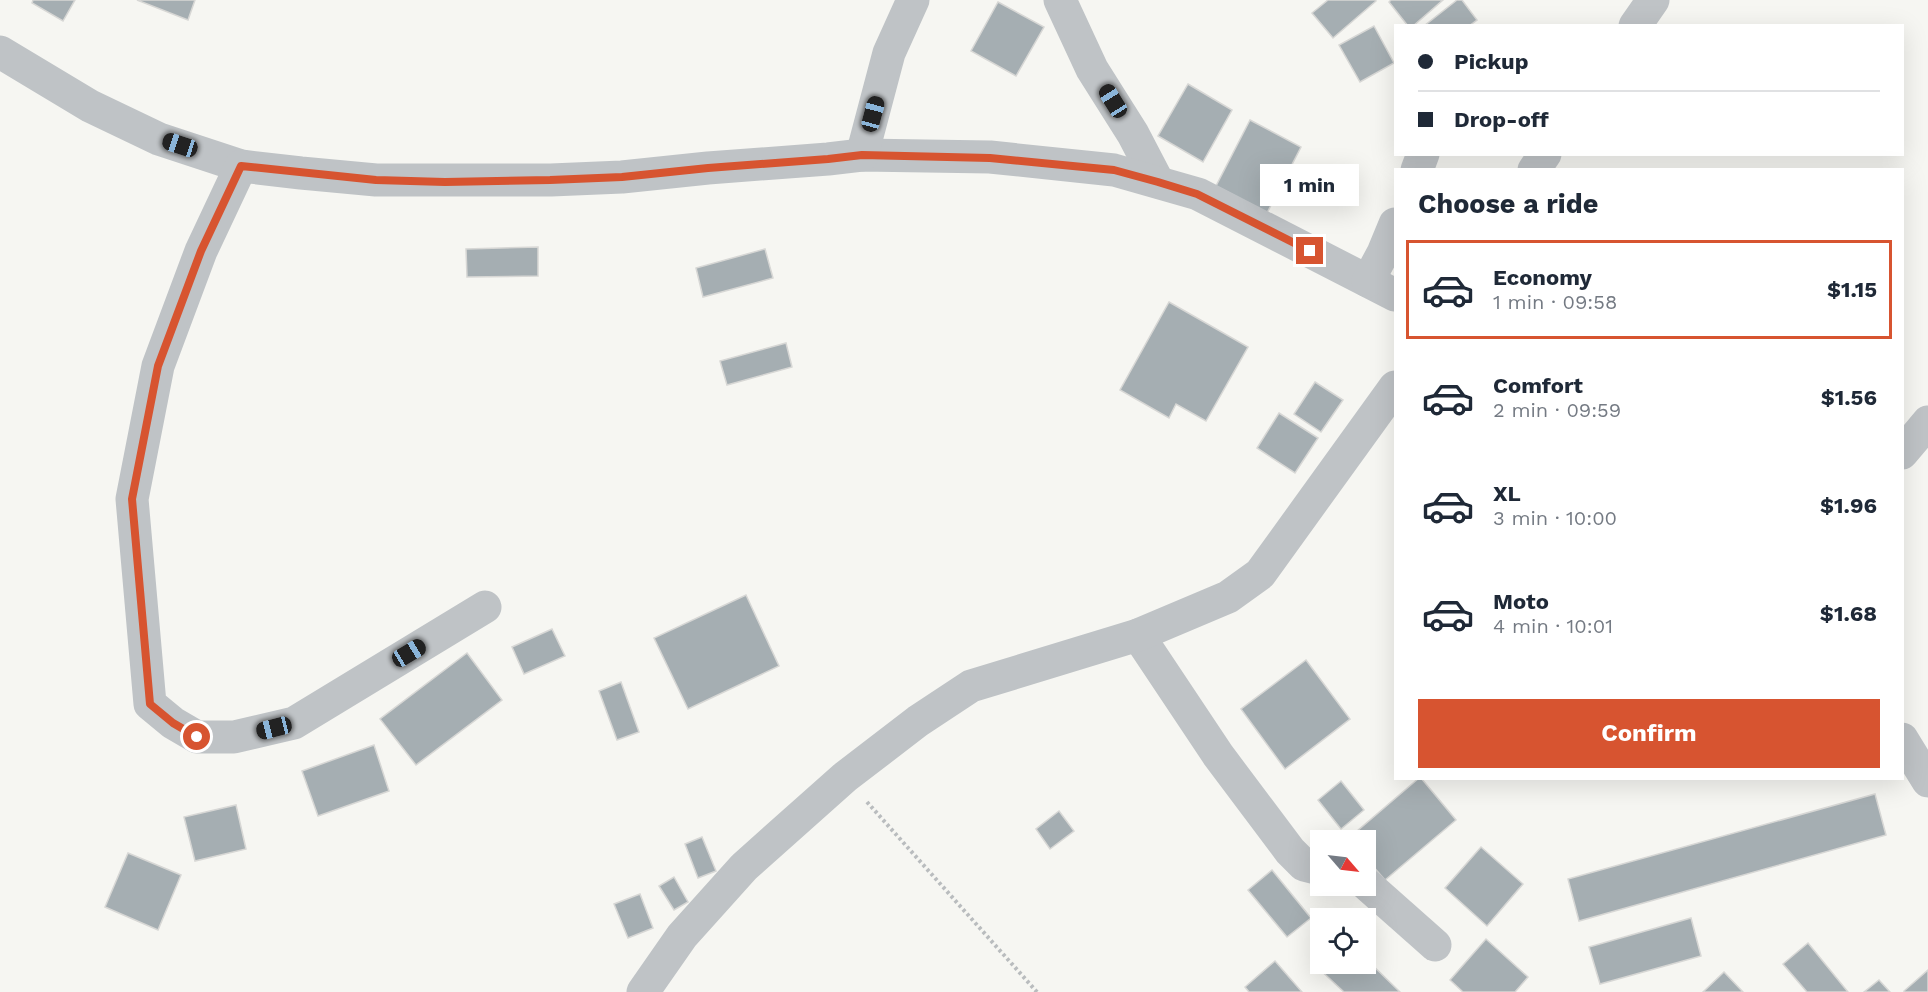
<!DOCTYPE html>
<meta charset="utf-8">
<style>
body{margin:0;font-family:"Work Sans",sans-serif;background:#f2f2f3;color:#1f2937;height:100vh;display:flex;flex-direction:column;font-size:22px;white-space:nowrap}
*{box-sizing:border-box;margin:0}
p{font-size:20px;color:#747a83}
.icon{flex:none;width:33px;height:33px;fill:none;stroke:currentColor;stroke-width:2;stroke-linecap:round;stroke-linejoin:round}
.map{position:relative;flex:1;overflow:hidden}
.sheet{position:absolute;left:1394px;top:168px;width:510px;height:612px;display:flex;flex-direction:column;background:#fff;border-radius:0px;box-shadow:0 6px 24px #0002}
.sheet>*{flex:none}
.top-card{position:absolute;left:1394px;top:24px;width:510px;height:132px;border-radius:0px;box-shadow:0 6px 24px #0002;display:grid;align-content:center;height:132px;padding:0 24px;background:#fff}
.needle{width:39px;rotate:118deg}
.buttons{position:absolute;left:1310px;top:830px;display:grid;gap:12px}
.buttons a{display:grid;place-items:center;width:66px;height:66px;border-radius:0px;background:#fff;box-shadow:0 6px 24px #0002;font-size:30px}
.end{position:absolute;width:27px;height:27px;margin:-14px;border:8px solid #d75430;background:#fff;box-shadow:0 0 0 3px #fff}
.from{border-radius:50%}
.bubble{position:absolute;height:42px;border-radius:0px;background:#fff;box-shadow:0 6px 24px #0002;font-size:20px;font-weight:700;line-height:42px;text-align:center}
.car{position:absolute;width:18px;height:36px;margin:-18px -9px;border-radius:8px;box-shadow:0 0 4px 2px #0007;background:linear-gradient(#222 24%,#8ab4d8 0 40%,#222 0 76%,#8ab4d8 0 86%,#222 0)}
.top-card b{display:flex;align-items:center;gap:21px;height:57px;font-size:22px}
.top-card b+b{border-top:2px solid #e0e1e3}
.top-card i{width:15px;height:15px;background:#1f2937}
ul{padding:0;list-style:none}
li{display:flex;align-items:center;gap:18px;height:99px;margin:0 12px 9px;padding:0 12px;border:3px solid transparent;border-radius:0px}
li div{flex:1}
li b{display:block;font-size:22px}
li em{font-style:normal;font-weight:700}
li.on{border-color:#d75430}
li>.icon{width:54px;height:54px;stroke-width:1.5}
h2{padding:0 24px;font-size:27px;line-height:72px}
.button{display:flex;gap:12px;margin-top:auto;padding:12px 24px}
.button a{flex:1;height:69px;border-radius:0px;background:#d75430;color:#fff;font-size:24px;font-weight:700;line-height:69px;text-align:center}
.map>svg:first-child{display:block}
.building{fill:#a5aeb2;stroke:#d7d7d5;stroke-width:1.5}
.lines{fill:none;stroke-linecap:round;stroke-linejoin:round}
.path{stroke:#b9bcbe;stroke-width:4;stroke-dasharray:3 3;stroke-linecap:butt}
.minor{stroke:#bfc3c6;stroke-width:33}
.route{stroke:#d75430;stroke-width:8}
</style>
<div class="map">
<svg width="1928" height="992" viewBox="0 0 1928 992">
<rect width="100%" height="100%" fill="#f6f6f2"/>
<!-- building -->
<g class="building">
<path d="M33,0H75L63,21L32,3Z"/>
<path d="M137,0H195L188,20Z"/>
<path d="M1328,0H1375L1376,1L1333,38L1312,13Z"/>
<path d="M1391,0H1443L1413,26H1408L1389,2Z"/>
<path d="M1457,0H1462L1477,20L1469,26H1424Z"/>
<path d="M998,2L1044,27L1016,76L971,51Z"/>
<path d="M1374,26L1394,63L1360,82L1339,45Z"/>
<path d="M1188,84L1232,110L1203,162L1158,136Z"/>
<path d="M1250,120L1301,147L1267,213L1216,186Z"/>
<path d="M538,247V276L467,277L466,249Z"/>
<path d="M765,249L773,278L703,297L696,268Z"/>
<path d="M1169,302L1248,347L1206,421L1176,404L1169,418L1120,390Z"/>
<path d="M786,343L792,367L727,385L720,361Z"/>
<path d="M1315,382L1343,400L1321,432L1294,414Z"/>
<path d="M1279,413L1318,438L1295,473L1257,448Z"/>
<path d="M746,595L779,666L688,709L654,638Z"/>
<path d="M552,629L565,656L524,674L512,647Z"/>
<path d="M467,653L502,700L416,765L380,719Z"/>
<path d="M1306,660L1350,719L1285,769L1241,709Z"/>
<path d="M621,682L639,732L617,740L599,691Z"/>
<path d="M374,745L389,791L318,816L302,771Z"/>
<path d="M1419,778H1421L1456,820L1385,880L1365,857V840H1350L1349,838Z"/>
<path d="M1341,781L1364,810L1341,829L1318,800Z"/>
<path d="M1875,794L1886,835L1579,921L1568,879Z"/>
<path d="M236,805L246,849L195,861L184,817Z"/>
<path d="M1059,811L1074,831L1050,849L1036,829Z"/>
<path d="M702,837L716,871L698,878L685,844Z"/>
<path d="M1481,847L1523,884L1487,926L1445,888Z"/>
<path d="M128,853L181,875L158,930L105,907Z"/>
<path d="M1272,870L1311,918L1287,937L1248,890Z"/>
<path d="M674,877L688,902L674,910L659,886Z"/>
<path d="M640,894L653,928L628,938L614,904Z"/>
<path d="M1691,918L1701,956L1600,984L1589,947Z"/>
<path d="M1486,939L1528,977L1515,992H1463L1450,980Z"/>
<path d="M1808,943L1848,992H1807L1783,964Z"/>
<path d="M1365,958L1400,992H1344L1315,965L1320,960V963H1365Z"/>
<path d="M1275,961L1302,992H1249L1245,987Z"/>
<path d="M1928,970V992H1904V991Z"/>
<path d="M1724,972L1743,992H1703Z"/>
<path d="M1879,980L1890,992H1864Z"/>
</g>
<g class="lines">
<!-- path -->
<path class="path" d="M867,802L1037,992"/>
<!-- minor -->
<g class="minor">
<path d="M1060,0L1092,69L1133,134L1158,182"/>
<path d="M1635,26L1653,0"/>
<path d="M0,52L90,106L159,139L241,166L301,173L376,180H551L622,177L708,168L828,159L862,155L990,157L1114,170L1198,194L1395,295"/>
<path d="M862,155L889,53L913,0"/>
<path d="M241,166L201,251L158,366L132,499L150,704L173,723L197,737H234L294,723L485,607"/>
<path d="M1417,170L1423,154"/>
<path d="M1534,170L1545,154"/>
<path d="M1368,281L1383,253L1395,224"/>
<path d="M1902,453L1928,422"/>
<path d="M1138,635L1218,755L1290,851L1304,865L1320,869"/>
<path d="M1902,739L1928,781"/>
<path d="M1365,883L1435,945"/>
<path d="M643,992L682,936L744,867L845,777L918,721L971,686L1138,635L1228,597L1260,574L1395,387"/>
</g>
</g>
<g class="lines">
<!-- route -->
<path class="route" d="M197,737L173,723L150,704L132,499L158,366L201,251L241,166L376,180L445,182L550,180L622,177L708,168L828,159L862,155L990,158L1114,170L1158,182L1197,194L1310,251"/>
</g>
</svg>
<div class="buttons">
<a><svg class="needle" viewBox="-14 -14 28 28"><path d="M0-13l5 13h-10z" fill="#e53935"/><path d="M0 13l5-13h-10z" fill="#747a83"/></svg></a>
<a><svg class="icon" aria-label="locate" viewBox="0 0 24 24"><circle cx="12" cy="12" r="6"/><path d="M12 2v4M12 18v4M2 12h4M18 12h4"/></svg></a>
</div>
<i class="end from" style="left:197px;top:737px"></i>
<i class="end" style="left:1310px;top:251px"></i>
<div class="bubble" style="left:1260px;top:164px;width:99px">1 min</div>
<i class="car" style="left:1113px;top:101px;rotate:328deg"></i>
<i class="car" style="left:873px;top:114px;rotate:15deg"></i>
<i class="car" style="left:180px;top:145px;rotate:288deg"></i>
<i class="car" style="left:409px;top:653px;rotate:59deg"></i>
<i class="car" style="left:274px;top:728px;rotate:256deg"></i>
<div class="top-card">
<b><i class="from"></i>Pickup</b>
<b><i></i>Drop-off</b>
</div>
<section class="sheet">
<h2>Choose a ride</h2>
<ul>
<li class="on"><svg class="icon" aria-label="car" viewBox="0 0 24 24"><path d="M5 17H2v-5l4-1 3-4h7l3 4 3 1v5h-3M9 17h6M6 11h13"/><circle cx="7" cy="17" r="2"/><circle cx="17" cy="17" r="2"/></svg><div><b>Economy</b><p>1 min · 09:58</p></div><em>$1.15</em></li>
<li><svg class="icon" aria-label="car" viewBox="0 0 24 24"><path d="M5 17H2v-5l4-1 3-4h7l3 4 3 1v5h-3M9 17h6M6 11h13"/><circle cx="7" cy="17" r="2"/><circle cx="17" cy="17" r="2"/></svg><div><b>Comfort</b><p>2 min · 09:59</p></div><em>$1.56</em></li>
<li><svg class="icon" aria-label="car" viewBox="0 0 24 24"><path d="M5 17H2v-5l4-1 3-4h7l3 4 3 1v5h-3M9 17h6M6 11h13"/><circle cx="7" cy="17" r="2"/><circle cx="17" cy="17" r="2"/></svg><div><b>XL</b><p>3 min · 10:00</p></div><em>$1.96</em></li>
<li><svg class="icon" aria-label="car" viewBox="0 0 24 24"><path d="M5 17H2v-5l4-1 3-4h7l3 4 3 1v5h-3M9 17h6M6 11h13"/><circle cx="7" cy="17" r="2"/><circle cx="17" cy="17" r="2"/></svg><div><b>Moto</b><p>4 min · 10:01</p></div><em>$1.68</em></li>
</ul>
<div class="button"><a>Confirm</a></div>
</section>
</div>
